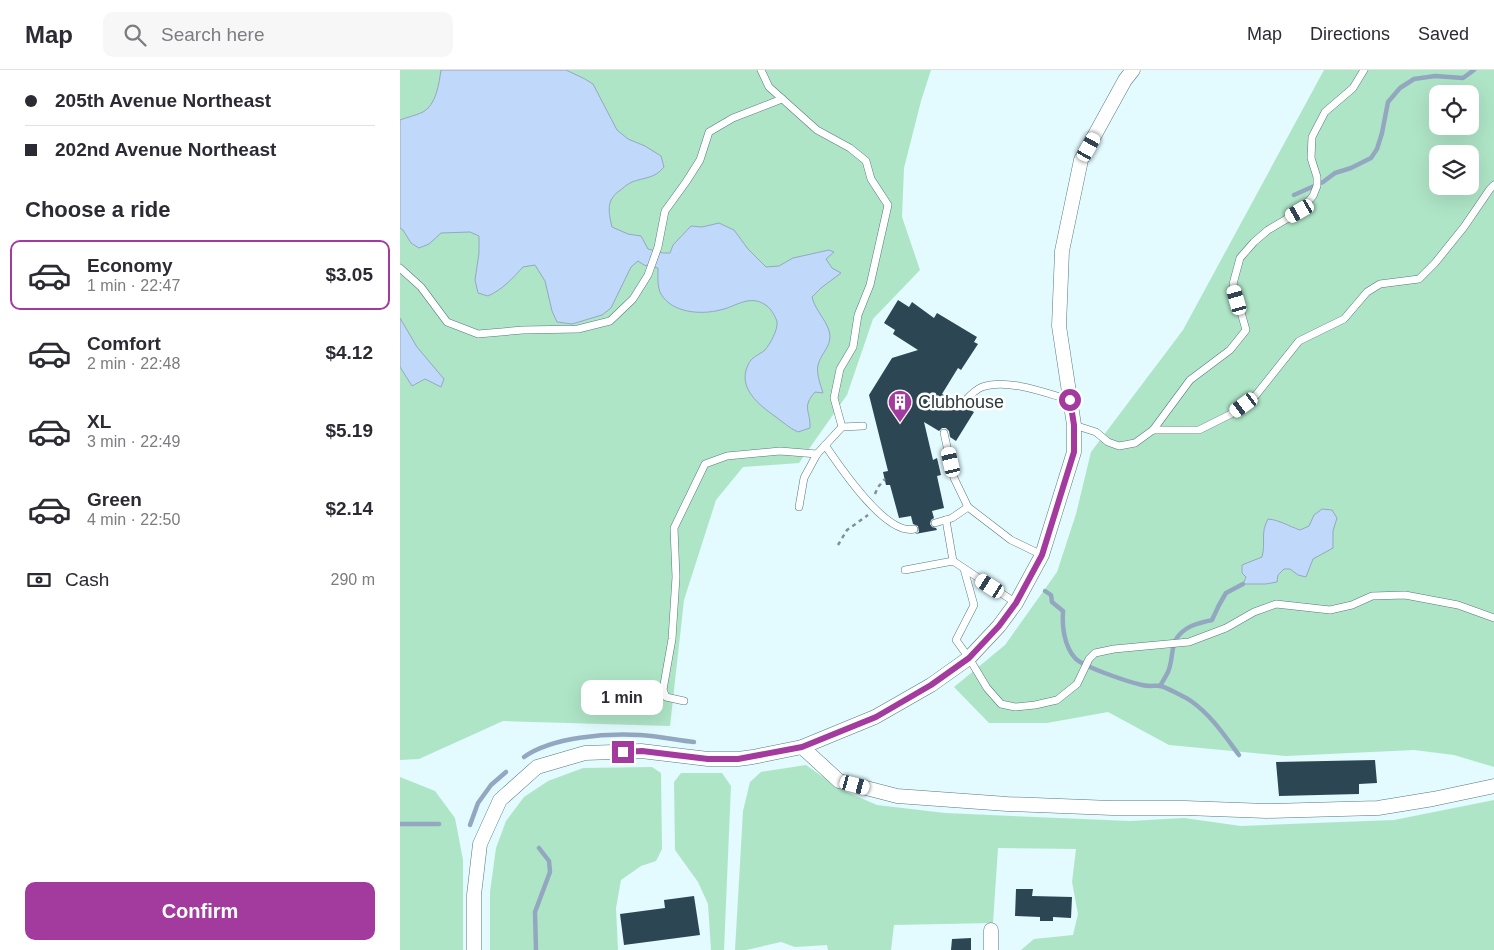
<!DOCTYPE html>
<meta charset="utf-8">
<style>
body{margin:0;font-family:Arial,sans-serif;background:#f7f7f7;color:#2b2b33;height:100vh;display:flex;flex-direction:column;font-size:19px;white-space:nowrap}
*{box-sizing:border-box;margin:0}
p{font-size:16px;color:#7c7c81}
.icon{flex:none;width:28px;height:28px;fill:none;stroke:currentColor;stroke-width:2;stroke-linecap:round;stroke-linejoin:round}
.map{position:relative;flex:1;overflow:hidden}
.panel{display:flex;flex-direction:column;background:#fff;width:400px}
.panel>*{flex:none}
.banner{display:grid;align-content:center;height:110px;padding:0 25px;background:#fff}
.controls{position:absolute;left:1029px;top:15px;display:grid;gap:10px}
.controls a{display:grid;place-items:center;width:50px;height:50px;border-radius:10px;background:#fff;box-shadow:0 5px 20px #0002;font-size:25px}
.end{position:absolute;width:22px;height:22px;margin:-11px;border:6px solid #a33b9e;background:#fff;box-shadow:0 0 0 2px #fff}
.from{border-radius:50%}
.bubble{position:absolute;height:35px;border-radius:10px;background:#fff;box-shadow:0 5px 20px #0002;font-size:16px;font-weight:700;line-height:35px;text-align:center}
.car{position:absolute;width:15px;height:30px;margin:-15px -8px;border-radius:6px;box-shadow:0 0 4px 1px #0007;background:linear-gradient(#fff 24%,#345 0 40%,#fff 0 76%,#345 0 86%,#fff 0)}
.banner b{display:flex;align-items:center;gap:18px;height:48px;font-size:19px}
.banner b+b{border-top:1px solid #e1e1e2}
.banner i{width:12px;height:12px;background:#2b2b33}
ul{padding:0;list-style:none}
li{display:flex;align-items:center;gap:15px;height:70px;margin:0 10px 8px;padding:0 15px;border:2px solid transparent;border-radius:10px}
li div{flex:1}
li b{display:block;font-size:19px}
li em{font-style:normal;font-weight:700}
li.selected{border-color:#a33b9e}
li>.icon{width:45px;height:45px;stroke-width:1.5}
h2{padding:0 25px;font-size:22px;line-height:60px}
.pay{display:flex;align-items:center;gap:12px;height:55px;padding:0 25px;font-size:19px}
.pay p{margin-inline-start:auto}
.primary-button{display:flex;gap:10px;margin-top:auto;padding:10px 25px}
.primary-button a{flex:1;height:58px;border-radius:10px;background:#a33b9e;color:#fff;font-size:20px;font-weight:700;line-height:58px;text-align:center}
header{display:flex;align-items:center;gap:30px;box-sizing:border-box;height:70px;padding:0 25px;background:#fff;border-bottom:1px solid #e1e1e2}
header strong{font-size:24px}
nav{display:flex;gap:28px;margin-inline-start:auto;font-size:18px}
.search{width:350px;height:45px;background:#f7f7f7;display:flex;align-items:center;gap:12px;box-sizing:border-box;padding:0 18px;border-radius:10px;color:#7c7c81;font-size:19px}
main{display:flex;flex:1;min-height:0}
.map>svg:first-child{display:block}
.green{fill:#afe5c7;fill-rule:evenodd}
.water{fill:#c0d8f9;stroke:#93a8c0}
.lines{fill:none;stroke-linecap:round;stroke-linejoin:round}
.stream{stroke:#93a8c0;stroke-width:4.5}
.building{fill:#2c4654}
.service-casing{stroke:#56797e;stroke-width:8}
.minor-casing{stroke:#56797e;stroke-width:15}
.path{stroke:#7f9194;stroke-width:2.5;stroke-dasharray:4 4;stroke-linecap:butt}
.service{stroke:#fff;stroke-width:7}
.minor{stroke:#fff;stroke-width:14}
.route{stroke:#a33b9e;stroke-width:6}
.labels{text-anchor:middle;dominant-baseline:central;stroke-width:5;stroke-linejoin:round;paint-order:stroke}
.poi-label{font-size:18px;fill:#2a393b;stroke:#fff;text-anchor:start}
</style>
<header>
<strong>Map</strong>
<div class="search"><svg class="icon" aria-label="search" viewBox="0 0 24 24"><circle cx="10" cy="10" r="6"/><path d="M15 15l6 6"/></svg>Search here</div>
<nav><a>Map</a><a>Directions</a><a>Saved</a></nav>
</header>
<main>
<section class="panel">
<div class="banner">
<b><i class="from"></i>205th Avenue Northeast</b>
<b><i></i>202nd Avenue Northeast</b>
</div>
<h2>Choose a ride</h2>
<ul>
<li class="selected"><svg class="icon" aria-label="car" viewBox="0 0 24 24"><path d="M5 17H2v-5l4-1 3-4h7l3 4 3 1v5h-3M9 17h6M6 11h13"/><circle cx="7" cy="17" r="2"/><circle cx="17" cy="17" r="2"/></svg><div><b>Economy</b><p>1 min · 22:47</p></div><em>$3.05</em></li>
<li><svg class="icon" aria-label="car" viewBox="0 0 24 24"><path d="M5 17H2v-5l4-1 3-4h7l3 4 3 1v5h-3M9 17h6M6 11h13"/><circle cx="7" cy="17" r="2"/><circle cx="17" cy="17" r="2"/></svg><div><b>Comfort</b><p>2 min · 22:48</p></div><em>$4.12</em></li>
<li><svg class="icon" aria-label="car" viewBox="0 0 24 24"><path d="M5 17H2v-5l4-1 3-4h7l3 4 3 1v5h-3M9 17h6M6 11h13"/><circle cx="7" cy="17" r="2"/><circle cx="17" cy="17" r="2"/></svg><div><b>XL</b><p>3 min · 22:49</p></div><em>$5.19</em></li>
<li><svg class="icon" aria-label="car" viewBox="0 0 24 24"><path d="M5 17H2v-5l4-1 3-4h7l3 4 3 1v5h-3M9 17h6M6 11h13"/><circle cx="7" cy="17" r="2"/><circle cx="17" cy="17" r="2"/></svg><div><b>Green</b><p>4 min · 22:50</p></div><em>$2.14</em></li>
</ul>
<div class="pay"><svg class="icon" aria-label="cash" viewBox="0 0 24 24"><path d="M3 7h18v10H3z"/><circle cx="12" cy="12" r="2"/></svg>Cash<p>290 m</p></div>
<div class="primary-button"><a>Confirm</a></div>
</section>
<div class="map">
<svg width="1094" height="880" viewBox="0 0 1094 880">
<rect width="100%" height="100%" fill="#e3fafe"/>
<!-- green -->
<g class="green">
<path d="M0,0H531L521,31L504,98L502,147L520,200L473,249L447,325L399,393L343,397L316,430L284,530L270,656L103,651L19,689L0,690Z"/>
<path d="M924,0H1094V697L1054,685L1014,680L886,686L769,675L708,642L647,653H589L554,617L605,575L657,502L676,444L691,382L783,260ZM1038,24H1070V56H1038ZM1038,84H1070V116H1038Z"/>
<path d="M406,695L440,719L477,735L545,743L612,746L730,751L784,748L841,756L994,750L1094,730V880H621L634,869L673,865L678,844L672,812L676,779L598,778L593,853L494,855L491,880H428L427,875L395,877L381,872L346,880H335L343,741L350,712L361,702Z"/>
<path d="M252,697L261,703L262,779L256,791L241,796L221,810L216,838L218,880H90V822L96,778L106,751L124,727L148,711L183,698Z"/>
<path d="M281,703H322L331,716L324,880H311L308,834L298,812L275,780L274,712Z"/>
<path d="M0,707L35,721L55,748L63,790V880H0Z"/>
</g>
<!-- water -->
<g class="water">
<path d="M41,0H166L185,9L193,14L217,60L228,69L245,76L261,86L264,97C254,109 245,107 232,112C228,114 225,116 222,119C206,129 208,140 212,157L228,164L241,166L248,179L263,183H270L273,175L291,156L302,157L319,153L334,160L348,179L366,197L379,196L393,188L429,180L434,182L426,189L432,198L441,203L421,218L412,227C415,241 429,252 430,266C430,277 422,283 419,292C415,301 420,313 423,323L415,322C401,338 411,341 410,358L398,362C389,358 383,352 376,347C359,335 337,318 348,295C351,287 359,285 365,280C370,274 378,260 377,252C376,247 371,239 367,236C350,223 336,237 320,240C301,245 272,243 261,224C257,217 258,206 258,198L244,195L238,191L231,197L211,238L202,245L172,254L157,252L152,241L145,211L135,195L123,197C112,209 103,219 88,226L78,223L75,210L79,183V166L70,162L41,163L29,174L19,178L11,173L3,160L0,158V50C7,47 15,46 23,42C36,35 39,14 41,0Z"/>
<path d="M0,248L17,277L44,309L41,317L25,309L12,316L0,297Z"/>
<path d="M922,439L932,440L937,448L933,461V478L913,489L906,507L898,505L890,499H884L878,505L877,512L866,514H843L846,507L842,503V495L862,487C866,472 860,463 868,449C880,450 888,456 900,460L909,456L914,445Z"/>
</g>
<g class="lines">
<!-- stream -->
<g class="stream">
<path d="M894,125L923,112L935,103L951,98L971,88L977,79L982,63L988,32L1000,18L1014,9L1035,6L1063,8L1074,0"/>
<path d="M645,521L651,525L652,532L663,541C662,556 664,576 675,588C683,597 729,612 742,615C749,617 756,615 761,616C765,617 787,628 791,631C811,645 825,666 839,685"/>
<path d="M760,616C763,611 766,606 768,602C775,585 768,571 786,559C793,554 804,552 812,550L819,535L826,523L843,514"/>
<path d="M124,687C152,667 206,663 240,665C258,666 276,670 294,672"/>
<path d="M0,754H39"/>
<path d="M70,755L78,733L91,715L106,702"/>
<path d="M136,880L135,842L150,802L149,791L139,778"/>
</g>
</g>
<!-- building -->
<g class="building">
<path d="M498,230L509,237L512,232L534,248L537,243L577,267L574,272L578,274L561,300L558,298L542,324L557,332L556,336L558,339L562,340L566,338L574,342L556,371L550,367L549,361L546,358H542L539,361L524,352L533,390L537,388L541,405L537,406L544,438L532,441L534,448L531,450L530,454L532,457L536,458L537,460L515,464L519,462L518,456L513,454L511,446L499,448L490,415H486L483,402L488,401L469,325L492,288L518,280L493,264L495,260L484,253Z"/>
<path d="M230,615L248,620L242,644L223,640Z"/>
<path d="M975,690L977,713L959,714V724L879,726L876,692Z"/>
<path d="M616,819H633L632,826L672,827L671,848L653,847V851H640V847L615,846Z"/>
<path d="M294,826L300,865L224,875L220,844L265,838L264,830Z"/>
<path d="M571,868V880H551L552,869Z"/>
</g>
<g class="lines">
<defs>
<g id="service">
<path d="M361,0L369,17L417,60L450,78L466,91L471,109L488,135L470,215L458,245L453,277L440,299L434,328L442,357"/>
<path d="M0,198L21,217L47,252L78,264L123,260L178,259L210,251L233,229L248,205L258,177L265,141L286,112L300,90L309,62L333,48L382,29"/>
<path d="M561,335C567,329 574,320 582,317C607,308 646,323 670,330"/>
<path d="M674,355L696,362L708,372L719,376L735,373L753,360H799L831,344L856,325L899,271L944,249L967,222L980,214L1019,209L1035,193L1064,157L1090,119L1094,115"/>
<path d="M753,360L790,310L830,280L846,260L833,214L840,188L854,172L868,160L900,141L913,126L917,116V107L911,88L912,67L925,42L953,18L964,0"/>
<path d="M544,363L554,408L568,437L611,470L642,485"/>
<path d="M425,375C440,397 486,466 514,459"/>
<path d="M399,437L404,408L417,384L442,357L463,356"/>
<path d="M546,450L553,491"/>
<path d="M535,453L552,448L568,437"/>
<path d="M564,499L574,535L556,570L569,588L587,618L601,634L615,637L635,635L657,630L677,614L689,589L695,583L714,579L789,572L826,558L854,542L876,534L930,540L952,535L972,526L1005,525L1058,535L1094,548"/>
<path d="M505,500L553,491L616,533"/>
<path d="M284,631L266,627L263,620L272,569L276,507L274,458L305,394L327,386L380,381L417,384"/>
</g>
<g id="minor">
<path d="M402,677L439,711L497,726L607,734L712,738H785L867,741L978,738L1033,729L1094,716"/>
<path d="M74,880V825L80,774L100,730L137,697L185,683L241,681L308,689H338L353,687L402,677L475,647L531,615L569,588L599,556L616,533L642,485L674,382V355L659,256L662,181L681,90L725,10L733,0"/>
<path d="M591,880V860"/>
</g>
</defs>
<!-- service casing -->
<use href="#service" class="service-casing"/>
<!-- minor casing -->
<use href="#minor" class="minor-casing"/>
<!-- path -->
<g class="path">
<path d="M475,424L478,417L485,409"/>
<path d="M438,475L447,460L468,445"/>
</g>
<!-- service -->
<use href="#service" class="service"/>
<!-- minor -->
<use href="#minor" class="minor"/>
</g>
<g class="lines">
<!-- route -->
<path class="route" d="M223,682L242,681L308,689H338L402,677L476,647L531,615L569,588L599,556L616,533L642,485L674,382V355L670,330"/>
</g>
<!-- icons -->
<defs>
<symbol id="building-pin" viewBox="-11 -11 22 30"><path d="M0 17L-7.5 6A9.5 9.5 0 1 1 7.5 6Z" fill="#a33b9e" stroke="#fff"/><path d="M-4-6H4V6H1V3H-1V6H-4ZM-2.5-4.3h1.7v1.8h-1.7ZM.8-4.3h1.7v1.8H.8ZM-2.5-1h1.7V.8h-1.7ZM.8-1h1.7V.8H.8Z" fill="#fff"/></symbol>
</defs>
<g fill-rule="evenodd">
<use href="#building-pin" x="486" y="318" width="28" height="38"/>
</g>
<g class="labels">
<!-- poi labels -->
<g class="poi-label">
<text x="518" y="332">Clubhouse</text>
</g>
</g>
</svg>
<div class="controls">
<a><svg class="icon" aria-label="locate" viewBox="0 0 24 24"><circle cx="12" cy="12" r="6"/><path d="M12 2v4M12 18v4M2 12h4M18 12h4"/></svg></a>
<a><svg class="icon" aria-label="layers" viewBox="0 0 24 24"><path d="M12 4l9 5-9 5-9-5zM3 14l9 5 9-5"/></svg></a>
</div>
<i class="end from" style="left:670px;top:330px"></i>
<i class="end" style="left:223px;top:682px"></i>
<div class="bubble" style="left:181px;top:610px;width:82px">1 min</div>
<i class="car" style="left:689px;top:77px;rotate:29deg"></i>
<i class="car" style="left:900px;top:141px;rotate:240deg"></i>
<i class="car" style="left:837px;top:230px;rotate:344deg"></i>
<i class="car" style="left:844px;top:335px;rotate:234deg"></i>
<i class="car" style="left:551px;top:392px;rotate:347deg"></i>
<i class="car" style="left:590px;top:516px;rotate:303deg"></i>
<i class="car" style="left:455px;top:715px;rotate:105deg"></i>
</div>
</main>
